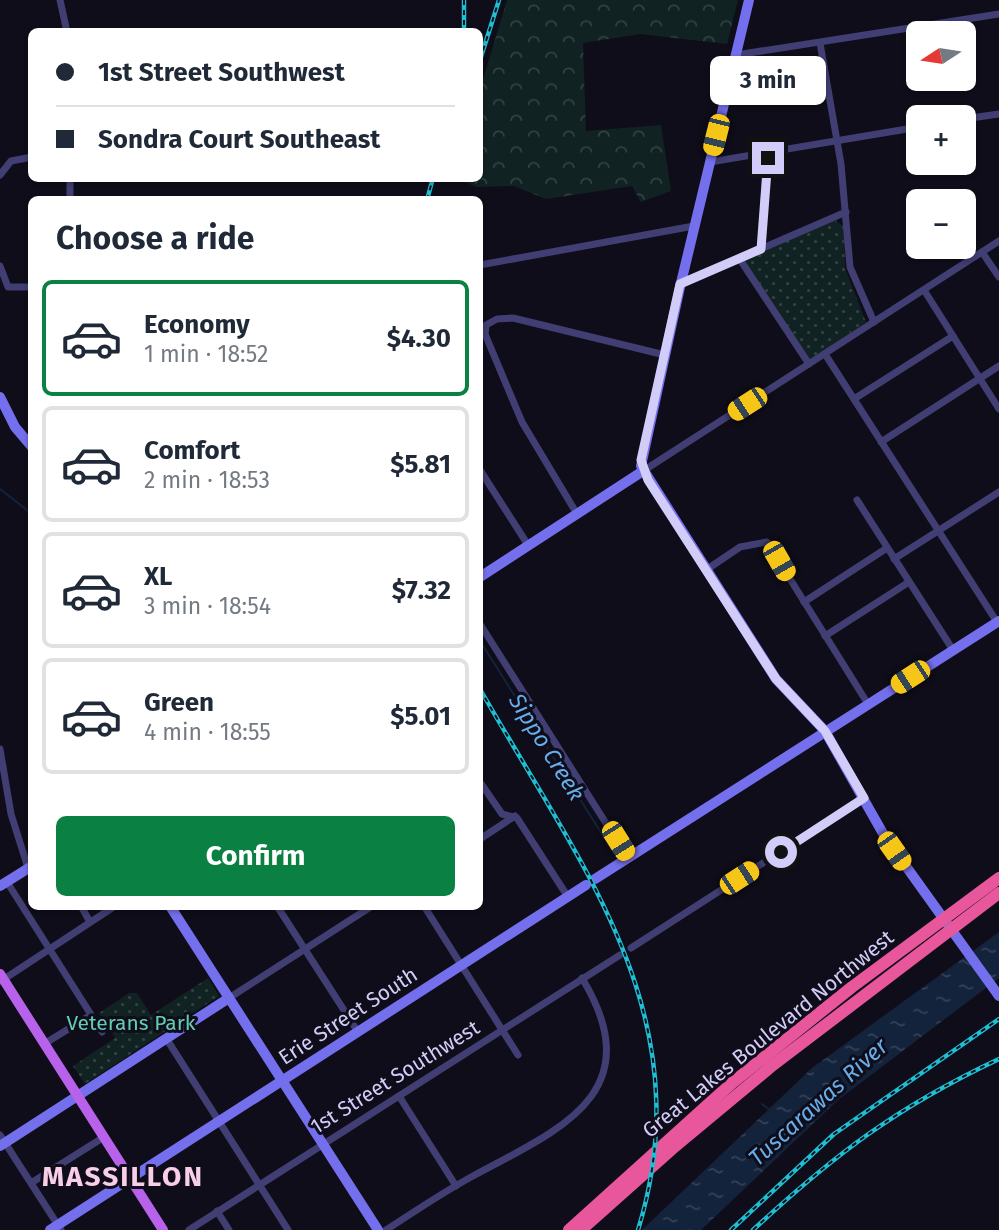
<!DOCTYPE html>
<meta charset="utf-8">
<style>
body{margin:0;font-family:"Fira Sans",sans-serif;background:#f2f2f3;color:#1f2937;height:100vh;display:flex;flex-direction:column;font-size:26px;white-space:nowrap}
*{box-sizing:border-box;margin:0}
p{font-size:23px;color:#747a83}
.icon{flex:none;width:38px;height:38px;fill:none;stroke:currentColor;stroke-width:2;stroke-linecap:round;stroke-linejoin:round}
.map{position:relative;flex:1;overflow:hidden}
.details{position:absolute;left:28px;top:196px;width:455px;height:714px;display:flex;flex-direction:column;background:#fff;border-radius:10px;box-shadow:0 2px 5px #0004}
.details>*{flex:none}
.banner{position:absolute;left:28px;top:28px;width:455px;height:154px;border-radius:10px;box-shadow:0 2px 5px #0004;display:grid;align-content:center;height:154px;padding:0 28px;background:#fff}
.needle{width:46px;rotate:258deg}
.tools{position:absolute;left:906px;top:21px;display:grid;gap:14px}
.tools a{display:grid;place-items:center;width:70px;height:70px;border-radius:10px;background:#fff;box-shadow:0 2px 5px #0004;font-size:35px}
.end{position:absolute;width:32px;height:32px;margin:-16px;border:9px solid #d1ccf8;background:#111;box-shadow:0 0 0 4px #111}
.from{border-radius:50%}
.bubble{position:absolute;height:49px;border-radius:10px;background:#fff;box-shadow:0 2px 5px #0004;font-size:23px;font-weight:700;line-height:49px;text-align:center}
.car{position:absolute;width:21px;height:42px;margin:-21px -10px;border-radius:9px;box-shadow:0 0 5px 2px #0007;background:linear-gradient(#f5c518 24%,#345 0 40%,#f5c518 0 76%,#345 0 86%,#f5c518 0)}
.banner b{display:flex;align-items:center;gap:24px;height:66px;font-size:26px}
.banner b+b{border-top:2px solid #e0e1e3}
.banner i{width:18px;height:18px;background:#1f2937}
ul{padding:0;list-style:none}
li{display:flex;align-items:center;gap:21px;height:116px;margin:0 14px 10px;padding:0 14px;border:4px solid #e0e1e3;border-radius:10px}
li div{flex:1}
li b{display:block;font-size:26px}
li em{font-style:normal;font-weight:700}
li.current{border-color:#0b8043}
li>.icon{width:63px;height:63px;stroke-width:1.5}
h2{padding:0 28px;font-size:32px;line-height:84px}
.primary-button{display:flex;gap:14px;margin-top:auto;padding:14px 28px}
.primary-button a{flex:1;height:80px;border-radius:10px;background:#0b8043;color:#fff;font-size:28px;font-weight:700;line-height:80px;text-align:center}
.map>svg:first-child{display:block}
.grass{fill:url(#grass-dots)}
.forest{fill:url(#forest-crowns)}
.water{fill:url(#water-ripples)}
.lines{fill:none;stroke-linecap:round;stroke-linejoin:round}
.stream{stroke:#13233c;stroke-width:2}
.street{stroke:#403e72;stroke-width:7}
.secondary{stroke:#746fec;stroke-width:10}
.primary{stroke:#b861ea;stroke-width:10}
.highway{stroke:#e8579b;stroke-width:12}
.rail-casing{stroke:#1cbfd3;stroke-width:4.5}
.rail{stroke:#0f0d19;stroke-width:2;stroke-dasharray:5;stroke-linecap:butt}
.route{stroke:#d1ccf8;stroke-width:9}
.labels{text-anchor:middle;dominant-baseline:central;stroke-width:6;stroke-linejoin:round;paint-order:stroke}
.street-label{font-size:21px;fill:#d1ccf8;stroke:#0f0d19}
.park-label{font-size:21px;fill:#63cdb3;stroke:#0f0d19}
.water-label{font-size:23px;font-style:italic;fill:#67adeb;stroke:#0f0d19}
.district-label{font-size:28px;font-weight:bold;letter-spacing:2px;fill:#f8cee8;stroke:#0f0d19}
</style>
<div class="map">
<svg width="999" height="1230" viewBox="0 0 999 1230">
<defs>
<pattern id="grass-dots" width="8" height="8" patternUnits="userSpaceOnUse" patternTransform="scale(1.75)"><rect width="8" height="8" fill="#122"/><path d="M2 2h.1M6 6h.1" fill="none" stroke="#334143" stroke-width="1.8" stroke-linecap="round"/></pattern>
<pattern id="forest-crowns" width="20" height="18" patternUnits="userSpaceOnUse" patternTransform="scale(1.75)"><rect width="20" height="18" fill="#122"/><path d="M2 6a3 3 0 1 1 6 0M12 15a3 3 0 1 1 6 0" fill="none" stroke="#334143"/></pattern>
<pattern id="water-ripples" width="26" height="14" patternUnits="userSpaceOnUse" patternTransform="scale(1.75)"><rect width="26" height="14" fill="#13233c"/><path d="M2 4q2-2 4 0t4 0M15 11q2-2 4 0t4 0" fill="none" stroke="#344259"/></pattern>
</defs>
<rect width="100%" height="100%" fill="#0f0d19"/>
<!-- grass -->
<g class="grass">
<path d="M835,220L844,227L845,268L866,322L809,360L742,259Z"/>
<path d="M208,978L219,996L85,1084L73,1066L115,1038L99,1013L129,993H137L151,1015Z"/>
</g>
<!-- forest -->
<path class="forest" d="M507,0H738L727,44L640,34L583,43L586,131L661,125L671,191L641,202L632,186L546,199L514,186L477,187L457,179L480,178V89Z"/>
<!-- water -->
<path class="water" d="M999,932V978L838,1100L701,1230H642L812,1068Z"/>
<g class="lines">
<!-- stream -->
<g class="stream">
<path d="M0,489L32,514"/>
<path d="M480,641L614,853"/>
<path d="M762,1104L770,1110"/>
</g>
<!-- street -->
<g class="street">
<path d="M60,0L67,32"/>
<path d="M820,43L841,164L850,267L874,322"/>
<path d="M736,55L999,14"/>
<path d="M964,119L999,114"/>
<path d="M710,162L919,127"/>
<path d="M0,175L11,161L32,157"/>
<path d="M70,200V178"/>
<path d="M761,249L767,153"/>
<path d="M982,252L999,277"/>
<path d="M739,258L809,364"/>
<path d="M480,265L694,226"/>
<path d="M0,266L8,287H32"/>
<path d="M680,284L846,212"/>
<path d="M924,290L999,409"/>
<path d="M825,354L997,622"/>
<path d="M854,399L953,336"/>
<path d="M881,442L999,366"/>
<path d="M480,470L528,545"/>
<path d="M643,471L999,241"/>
<path d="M857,500L953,650"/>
<path d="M577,514L522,422L485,334L486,325L497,319L513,318L665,355"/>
<path d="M894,559L999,492"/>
<path d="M706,570L740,547L767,542L868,704"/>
<path d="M804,602L887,548"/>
<path d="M480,624L628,858"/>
<path d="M825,636L909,582"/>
<path d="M0,749L11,814L28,868"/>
<path d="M480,782L502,814L517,818L568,897"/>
<path d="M480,839L515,816"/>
<path d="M7,882L102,1032"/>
<path d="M81,906L90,922"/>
<path d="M277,906L358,1032"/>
<path d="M424,906L518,1055"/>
<path d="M631,948L864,798"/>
<path d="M1,981L115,906"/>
<path d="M229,998L372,906"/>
<path d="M166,1038L288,1230"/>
<path d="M44,1044L91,1015"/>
<path d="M399,1096L456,1186"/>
<path d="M0,1135L61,1230"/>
<path d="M31,1183L104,1137"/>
<path d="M217,1211L229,1230"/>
<path d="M189,1230L620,955"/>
<path d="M386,1230C414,1212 443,1192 473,1176C558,1130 652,1094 582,978"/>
</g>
<!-- secondary -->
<g class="secondary">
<path d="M749,0L680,287L641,466L776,679L825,731L885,837L999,996"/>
<path d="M0,397L15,427L32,447"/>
<path d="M480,577L643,471"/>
<path d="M595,879L999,621"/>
<path d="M0,886L32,866"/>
<path d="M170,906L378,1230"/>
<path d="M0,1146L229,998"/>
<path d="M50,1230L586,885"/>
</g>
<!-- primary -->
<path class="primary" d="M0,974L163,1230"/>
<!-- highway -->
<g class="highway">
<path d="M569,1230L732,1083L852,987L999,878"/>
<path d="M581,1230L672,1149L773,1065L999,893"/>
</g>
<defs>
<g id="rail">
<path d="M464,0V32"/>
<path d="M480,60L499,0"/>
<path d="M427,200L433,178"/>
<path d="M480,689C579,864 704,1015 638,1230"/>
<path d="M731,1230L834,1134L999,1019"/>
<path d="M753,1230C835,1154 897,1107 999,1059"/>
</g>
</defs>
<!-- rail casing -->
<use href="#rail" class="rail-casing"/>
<!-- rail -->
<use href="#rail" class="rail"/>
</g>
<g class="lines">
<!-- route -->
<path class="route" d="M768,158L761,249L680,284L641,460L648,480L776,679L825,731L864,798L781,852"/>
</g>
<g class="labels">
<!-- street labels -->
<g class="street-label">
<text transform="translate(348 1016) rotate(-33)">Erie Street South</text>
<text transform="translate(768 1034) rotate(-39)">Great Lakes Boulevard Northwest</text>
<text transform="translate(395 1077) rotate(-32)">1st Street Southwest</text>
</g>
<!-- park labels -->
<g class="park-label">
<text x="131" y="1023">Veterans Park</text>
</g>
<!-- water labels -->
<g class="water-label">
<text transform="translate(547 747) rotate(58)">Sippo Creek</text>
<text transform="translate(818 1102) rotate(-42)">Tuscarawas River</text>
</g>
<!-- district labels -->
<g class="district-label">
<text x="123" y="1176">MASSILLON</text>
</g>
</g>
</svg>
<div class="tools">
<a><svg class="needle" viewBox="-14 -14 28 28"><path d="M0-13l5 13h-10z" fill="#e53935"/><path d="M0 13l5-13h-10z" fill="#747a83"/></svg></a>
<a>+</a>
<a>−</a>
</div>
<i class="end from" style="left:781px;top:852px"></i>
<i class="end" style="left:768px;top:158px"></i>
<div class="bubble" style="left:710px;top:56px;width:116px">3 min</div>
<i class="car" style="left:716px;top:135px;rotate:194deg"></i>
<i class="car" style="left:747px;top:404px;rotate:237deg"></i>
<i class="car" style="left:779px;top:561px;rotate:150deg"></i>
<i class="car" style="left:910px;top:677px;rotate:237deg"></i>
<i class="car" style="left:618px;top:841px;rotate:148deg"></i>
<i class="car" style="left:894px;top:851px;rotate:145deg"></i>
<i class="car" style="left:739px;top:878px;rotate:57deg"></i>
<div class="banner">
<b><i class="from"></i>1st Street Southwest</b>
<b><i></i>Sondra Court Southeast</b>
</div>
<section class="details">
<h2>Choose a ride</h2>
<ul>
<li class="current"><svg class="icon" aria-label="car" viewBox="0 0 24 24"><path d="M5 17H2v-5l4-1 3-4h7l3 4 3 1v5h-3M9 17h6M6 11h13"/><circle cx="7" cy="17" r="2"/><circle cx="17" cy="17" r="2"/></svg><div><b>Economy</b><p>1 min · 18:52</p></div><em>$4.30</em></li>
<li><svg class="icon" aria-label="car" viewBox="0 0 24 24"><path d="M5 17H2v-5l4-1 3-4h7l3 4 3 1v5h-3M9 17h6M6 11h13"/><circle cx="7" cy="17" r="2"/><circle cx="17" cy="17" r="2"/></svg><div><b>Comfort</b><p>2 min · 18:53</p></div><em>$5.81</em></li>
<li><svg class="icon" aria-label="car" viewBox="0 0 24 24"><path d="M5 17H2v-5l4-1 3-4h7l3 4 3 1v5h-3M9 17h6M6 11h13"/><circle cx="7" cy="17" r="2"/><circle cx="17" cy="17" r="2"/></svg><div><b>XL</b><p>3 min · 18:54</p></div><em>$7.32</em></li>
<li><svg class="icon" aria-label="car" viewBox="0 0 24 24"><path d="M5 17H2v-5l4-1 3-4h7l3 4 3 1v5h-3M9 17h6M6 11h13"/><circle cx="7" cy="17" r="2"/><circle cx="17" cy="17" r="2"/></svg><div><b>Green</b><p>4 min · 18:55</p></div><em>$5.01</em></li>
</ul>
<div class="primary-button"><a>Confirm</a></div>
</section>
</div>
